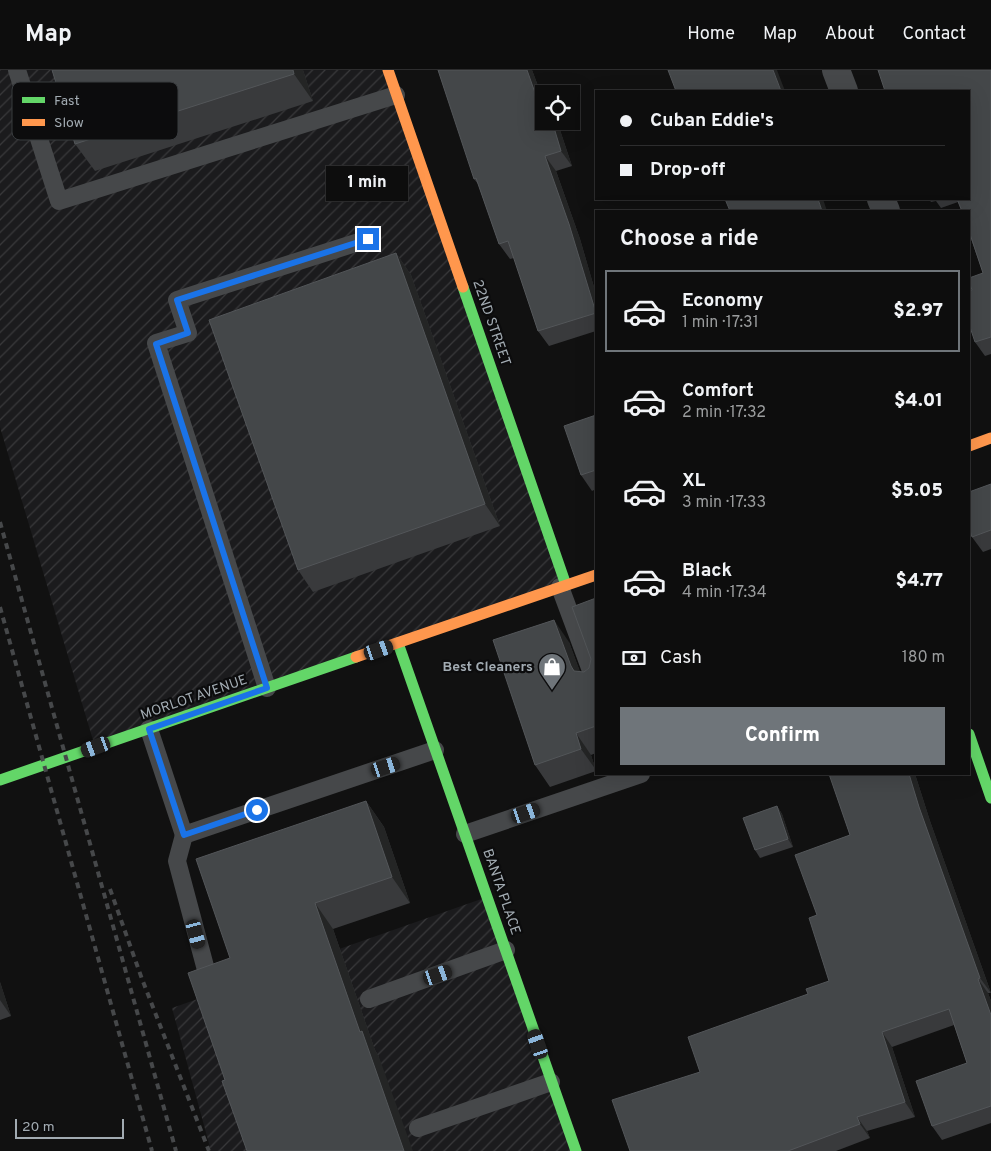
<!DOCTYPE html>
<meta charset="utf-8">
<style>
body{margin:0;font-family:Overpass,sans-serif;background:#1b1b1b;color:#f1f3f6;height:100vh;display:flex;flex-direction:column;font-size:19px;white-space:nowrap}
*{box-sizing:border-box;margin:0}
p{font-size:16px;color:#9a9c9d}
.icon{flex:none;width:28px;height:28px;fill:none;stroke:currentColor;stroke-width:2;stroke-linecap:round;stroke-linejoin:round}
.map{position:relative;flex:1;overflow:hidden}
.panel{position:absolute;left:595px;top:140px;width:375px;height:565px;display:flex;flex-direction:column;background:#0d0d0d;border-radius:0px;box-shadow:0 5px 20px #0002,0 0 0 1px #2d2d2e}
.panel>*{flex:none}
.banner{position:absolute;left:595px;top:20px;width:375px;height:110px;border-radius:0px;box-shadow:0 5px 20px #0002,0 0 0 1px #2d2d2e;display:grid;align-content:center;height:110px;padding:0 25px;background:#0d0d0d}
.buttons{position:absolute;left:535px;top:15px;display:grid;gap:10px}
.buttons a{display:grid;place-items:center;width:45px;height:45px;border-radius:0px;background:#0d0d0d;box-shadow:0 5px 20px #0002,0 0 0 1px #2d2d2e;font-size:25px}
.scale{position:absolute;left:15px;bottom:12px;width:109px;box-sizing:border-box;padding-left:5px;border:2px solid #a2abb2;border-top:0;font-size:14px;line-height:18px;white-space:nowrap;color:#a2abb2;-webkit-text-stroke:4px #0c0c0d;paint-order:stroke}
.end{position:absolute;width:22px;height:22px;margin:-11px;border:6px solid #1a73e8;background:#fff;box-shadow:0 0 0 2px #fff}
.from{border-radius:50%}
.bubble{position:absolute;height:35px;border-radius:0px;background:#0d0d0d;box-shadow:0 5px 20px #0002,0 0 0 1px #2d2d2e;font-size:16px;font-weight:800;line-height:35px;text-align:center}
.car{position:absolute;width:15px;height:30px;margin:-15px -8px;border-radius:6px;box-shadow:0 0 4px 1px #0007;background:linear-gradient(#222 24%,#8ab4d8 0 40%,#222 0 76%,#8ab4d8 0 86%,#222 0)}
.banner b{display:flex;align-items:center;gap:18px;height:48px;font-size:19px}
.banner b+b{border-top:1px solid #2d2d2e}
.banner i{width:12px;height:12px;background:#f1f3f6}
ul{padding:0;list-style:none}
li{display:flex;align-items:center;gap:15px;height:82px;margin:0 10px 8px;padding:0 15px;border:2px solid transparent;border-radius:0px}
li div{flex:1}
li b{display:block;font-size:19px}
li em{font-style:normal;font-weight:800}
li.on{border-color:#6f757a}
li>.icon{width:45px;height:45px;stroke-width:1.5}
h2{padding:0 25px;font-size:22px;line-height:60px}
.pay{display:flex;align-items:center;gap:12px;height:55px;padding:0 25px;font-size:19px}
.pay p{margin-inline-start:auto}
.primary-button{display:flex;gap:10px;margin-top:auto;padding:10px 25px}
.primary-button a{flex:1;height:58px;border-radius:0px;background:#6f757a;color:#fff;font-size:20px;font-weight:800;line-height:58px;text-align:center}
header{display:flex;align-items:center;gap:30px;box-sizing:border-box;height:70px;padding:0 25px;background:#0d0d0d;border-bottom:1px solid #2d2d2e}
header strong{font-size:24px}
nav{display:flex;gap:28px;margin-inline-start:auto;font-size:18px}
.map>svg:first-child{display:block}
.industrial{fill:url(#industrial-furrows)}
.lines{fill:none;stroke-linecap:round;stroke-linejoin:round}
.lane{stroke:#46484a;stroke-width:18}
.street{stroke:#46484a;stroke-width:28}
.fast{stroke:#63d668;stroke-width:11}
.slow{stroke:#ff974d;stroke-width:11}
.rail{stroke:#46484a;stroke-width:4;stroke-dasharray:6 5;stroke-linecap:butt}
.wall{fill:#393a3c}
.shaded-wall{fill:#242525}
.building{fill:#444749;stroke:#535659}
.route{stroke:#1a73e8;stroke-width:6}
.labels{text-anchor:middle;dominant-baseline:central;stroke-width:4.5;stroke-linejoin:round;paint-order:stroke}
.street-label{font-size:14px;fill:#a2abb2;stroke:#0c0c0d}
.poi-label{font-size:14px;font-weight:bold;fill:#a2abb2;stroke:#0c0c0d;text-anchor:end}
.key{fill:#0c0c0d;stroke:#393c3f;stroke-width:1}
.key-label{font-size:14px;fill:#a2abb2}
</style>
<header>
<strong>Map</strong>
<nav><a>Home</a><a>Map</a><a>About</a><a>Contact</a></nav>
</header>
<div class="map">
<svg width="991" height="1081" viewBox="0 0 991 1081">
<defs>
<pattern id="industrial-furrows" width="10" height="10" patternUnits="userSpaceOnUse" patternTransform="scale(1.25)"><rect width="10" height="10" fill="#1b1b1d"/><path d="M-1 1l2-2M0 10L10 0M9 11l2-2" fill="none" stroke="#39393b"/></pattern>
</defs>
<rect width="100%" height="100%" fill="#111"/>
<!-- industrial -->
<g class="industrial">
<path d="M0,0H388L566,515L95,677L0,357Z"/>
<path d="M487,827L576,1081H211L172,938Z"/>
</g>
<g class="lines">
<!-- lane -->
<g class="lane">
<path d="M17,0L59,131L396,25"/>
<path d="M560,517L596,614"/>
<path d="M267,618L156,273L188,263L177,230L368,169"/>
<path d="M149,659L184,765L435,680"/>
<path d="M465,764L641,704"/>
<path d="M184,765L177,791L206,900"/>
<path d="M369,929L506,880"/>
<path d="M418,1058L551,1012"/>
</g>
<!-- street -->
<g class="street">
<path d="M836,0L844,21"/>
<path d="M881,129L886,141"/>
</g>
<!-- fast -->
<g class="fast">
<path d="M463,217L566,515"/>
<path d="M398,573L576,1081"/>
<path d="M969,664L991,728"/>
<path d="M0,710L356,587"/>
</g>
<!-- slow -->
<g class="slow">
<path d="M388,0L463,217"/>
<path d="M969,376L991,368"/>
<path d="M356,587L596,505"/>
</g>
<!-- rail -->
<g class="rail">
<path d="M0,452L176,1081"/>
<path d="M0,537L152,1081"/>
<path d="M110,819L142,909L209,1081"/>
</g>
</g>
<!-- wall -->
<g class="wall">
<path d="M52,0H303L313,31L95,101L75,74Z"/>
<path d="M532,0L544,32V51H557L572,96L556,101L580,169L596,224V261L549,276L538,261L514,188L510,189L499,174L478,114L474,109Z"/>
<path d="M991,0V284L985,286L975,272L972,220L983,203L958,132L941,138L936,131L931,132L929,129H969Z"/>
<path d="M396,183L411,205L500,456L313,522L298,500Z"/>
<path d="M596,345V419L592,421L581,405Z"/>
<path d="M991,414V479L983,482L972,467Z"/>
<path d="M596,528V683L591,685L596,701L550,717L535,695L569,572L580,602H584L589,598L591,589Z"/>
<path d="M829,704H915L930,751L991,923H988L991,931V1053L942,1070L932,1056L967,993L954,955L892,977L915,1047L867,1061L870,1068L836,1081H630L700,1002L808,924L829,911L817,845L850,765Z"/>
<path d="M366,731L384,757L410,833L333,859L375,980L379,987L225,1010Z"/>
<path d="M777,736L782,744L793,777L760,788L755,780Z"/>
<path d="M0,912L11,946L0,950Z"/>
</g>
<!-- shaded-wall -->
<g class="shaded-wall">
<path d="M293,0H303L313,31L294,4Z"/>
<path d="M527,0H532L544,32L539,34Z"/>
<path d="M773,0H777L785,21H781Z"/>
<path d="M552,51H557L572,96L561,81Z"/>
<path d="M545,86L556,101L580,169L596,224V243Z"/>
<path d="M818,129H823L827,141H822Z"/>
<path d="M396,183L411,205L500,456L485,434Z"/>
<path d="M554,550L569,572L586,618L571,596Z"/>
<path d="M576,663L591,685L596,700L581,679Z"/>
<path d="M909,704H915L930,751L991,923L980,908L919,737Z"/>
<path d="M366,731L384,757L410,833L392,807Z"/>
<path d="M777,736L782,744L793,777L788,769Z"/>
<path d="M315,833L333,859L375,980L379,987L413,1081H404L360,962Z"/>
<path d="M978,909L988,923L991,931V945Z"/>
<path d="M0,912L11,946L0,930Z"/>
<path d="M882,962L892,977L915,1047L905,1032Z"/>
<path d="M857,1047L867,1061L870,1068L860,1054Z"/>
</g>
<!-- building -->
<g class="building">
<path d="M52,0H293L294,4L75,74Z"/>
<path d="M438,0H527L539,34L544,32V51H552L561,81L545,86L569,154L596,243L538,261L508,171L499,174L476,108L474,109Z"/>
<path d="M668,0H773L781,21H676Z"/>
<path d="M878,0H991V267L975,272L969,254V221L972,220L969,212V208L983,203L969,161V141H962L957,129H969V21H885Z"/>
<path d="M725,129H818L822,141H730Z"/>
<path d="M396,183L485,434L298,500L209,250Z"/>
<path d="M596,345V400L581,405L564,356Z"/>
<path d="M991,414V460L972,467L969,457V422Z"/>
<path d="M596,528V656L576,663L581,679L535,695L493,570L554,550L571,596L574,601L584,602L589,598L591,589L572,537Z"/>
<path d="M829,704H909L919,737L980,908L978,909L991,945V1036L932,1056L916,1011L967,993L949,939L882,962L905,1032L857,1047L860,1054L788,1081H630L612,1030L700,1002L688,967L808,924L806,919L829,911L809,848L817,845L795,785L850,765Z"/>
<path d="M366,731L392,807L315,833L360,962L362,961L404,1081H247L222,1011L225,1010L188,903L230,888L196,789Z"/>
<path d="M777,736L788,769L755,780L743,748Z"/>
</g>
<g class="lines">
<!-- route -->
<path class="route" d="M257,740L184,765L149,659L267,618L156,274L188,263L177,230L368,169"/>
</g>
<!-- icons -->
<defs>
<symbol id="shop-pin" viewBox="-11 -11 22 30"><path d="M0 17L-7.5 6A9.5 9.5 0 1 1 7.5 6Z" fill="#6f757a" stroke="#0c0c0d"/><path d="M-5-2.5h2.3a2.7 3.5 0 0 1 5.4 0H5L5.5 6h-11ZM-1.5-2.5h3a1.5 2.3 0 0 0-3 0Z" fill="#fff"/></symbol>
</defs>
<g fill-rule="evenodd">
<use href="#shop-pin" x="536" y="581" width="32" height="43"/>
</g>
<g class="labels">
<!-- street labels -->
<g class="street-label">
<text transform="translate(491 253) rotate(71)">22ND STREET</text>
<text transform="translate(194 628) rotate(-19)">MORLOT AVENUE</text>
<text transform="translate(501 822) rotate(71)">BANTA PLACE</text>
</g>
<!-- poi labels -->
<g class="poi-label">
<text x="533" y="597">Best Cleaners</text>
</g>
</g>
<!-- legend -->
<rect x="12" y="12" width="166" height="58" rx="8" class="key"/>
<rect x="22" y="27" width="23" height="6" fill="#63d668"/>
<rect x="22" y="49" width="23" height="7" fill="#ff974d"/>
<g class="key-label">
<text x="54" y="35">Fast</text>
<text x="54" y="57">Slow</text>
</g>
</svg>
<div class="buttons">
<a><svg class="icon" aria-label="locate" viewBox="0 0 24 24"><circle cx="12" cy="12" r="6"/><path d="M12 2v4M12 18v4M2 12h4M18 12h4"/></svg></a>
</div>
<div class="scale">20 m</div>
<i class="end from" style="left:257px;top:740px"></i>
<i class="end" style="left:368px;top:169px"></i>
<div class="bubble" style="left:326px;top:96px;width:82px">1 min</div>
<i class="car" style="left:379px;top:580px;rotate:71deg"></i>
<i class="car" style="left:96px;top:677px;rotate:250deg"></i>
<i class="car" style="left:386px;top:697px;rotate:72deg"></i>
<i class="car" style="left:526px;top:743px;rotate:71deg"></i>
<i class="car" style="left:196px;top:864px;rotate:165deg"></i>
<i class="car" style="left:438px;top:905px;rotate:71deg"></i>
<i class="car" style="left:538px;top:974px;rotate:341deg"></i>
<div class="banner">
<b><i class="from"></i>Cuban Eddie's</b>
<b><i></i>Drop-off</b>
</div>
<section class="panel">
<h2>Choose a ride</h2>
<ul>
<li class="on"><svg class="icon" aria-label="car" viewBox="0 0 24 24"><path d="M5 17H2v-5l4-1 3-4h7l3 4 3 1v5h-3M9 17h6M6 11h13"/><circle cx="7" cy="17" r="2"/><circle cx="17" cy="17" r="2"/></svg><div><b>Economy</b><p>1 min · 17:31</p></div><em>$2.97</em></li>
<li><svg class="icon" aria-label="car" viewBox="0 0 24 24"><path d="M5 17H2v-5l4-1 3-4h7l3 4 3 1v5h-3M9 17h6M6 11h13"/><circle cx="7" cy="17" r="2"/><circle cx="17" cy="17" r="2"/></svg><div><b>Comfort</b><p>2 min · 17:32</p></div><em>$4.01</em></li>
<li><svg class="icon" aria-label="car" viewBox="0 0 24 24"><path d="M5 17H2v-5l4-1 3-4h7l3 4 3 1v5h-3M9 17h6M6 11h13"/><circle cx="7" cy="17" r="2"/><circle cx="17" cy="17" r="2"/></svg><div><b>XL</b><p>3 min · 17:33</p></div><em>$5.05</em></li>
<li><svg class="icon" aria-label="car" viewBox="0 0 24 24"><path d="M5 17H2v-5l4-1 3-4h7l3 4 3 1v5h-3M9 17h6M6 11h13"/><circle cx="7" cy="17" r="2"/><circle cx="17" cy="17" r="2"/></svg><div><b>Black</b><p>4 min · 17:34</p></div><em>$4.77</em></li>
</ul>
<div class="pay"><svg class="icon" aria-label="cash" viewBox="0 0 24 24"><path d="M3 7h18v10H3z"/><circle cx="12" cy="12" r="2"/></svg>Cash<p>180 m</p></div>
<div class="primary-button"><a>Confirm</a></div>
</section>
</div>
